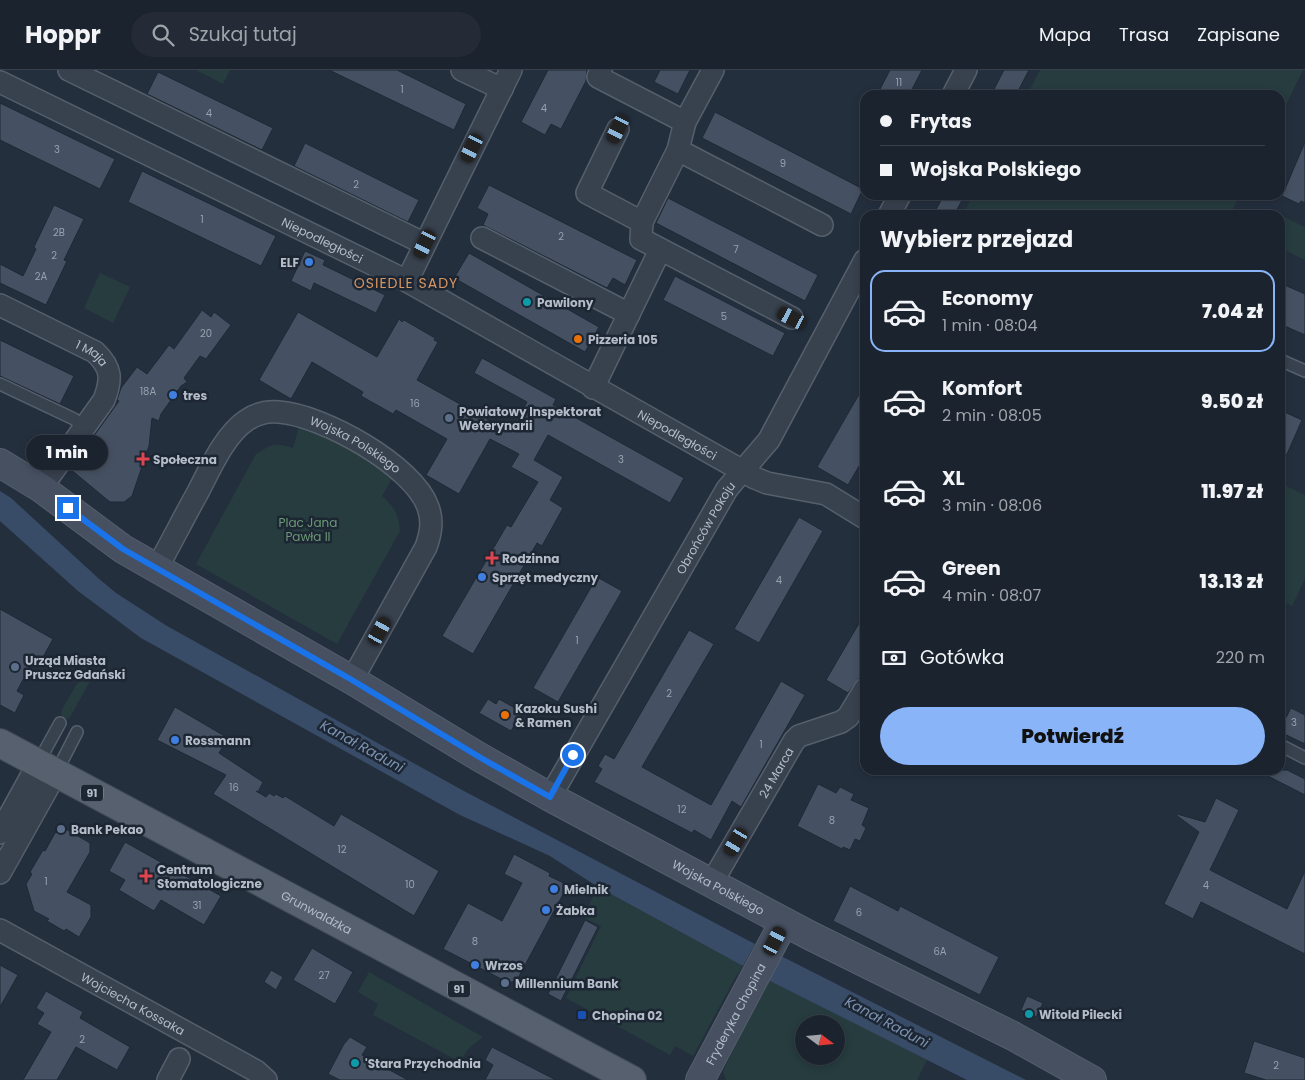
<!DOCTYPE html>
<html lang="pl">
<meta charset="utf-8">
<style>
body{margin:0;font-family:Poppins,sans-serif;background:#242b36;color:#f1f3f6;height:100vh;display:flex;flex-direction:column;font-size:19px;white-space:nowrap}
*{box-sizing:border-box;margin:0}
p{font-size:16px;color:#a0a4aa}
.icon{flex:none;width:28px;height:28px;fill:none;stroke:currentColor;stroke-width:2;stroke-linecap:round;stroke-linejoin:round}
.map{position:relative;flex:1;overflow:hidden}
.sheet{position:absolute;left:860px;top:140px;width:425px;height:565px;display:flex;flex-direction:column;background:#1b232e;border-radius:15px;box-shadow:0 2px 8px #0003,0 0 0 1px #39404a}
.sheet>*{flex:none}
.banner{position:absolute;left:860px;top:20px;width:425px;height:110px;border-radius:15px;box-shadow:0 2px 8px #0003,0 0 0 1px #39404a;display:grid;align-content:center;height:110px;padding:0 20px;background:#1b232e}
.needle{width:32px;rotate:106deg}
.fabs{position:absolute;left:795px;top:945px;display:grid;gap:10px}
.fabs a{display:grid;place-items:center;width:50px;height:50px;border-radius:50%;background:#1b232e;box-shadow:0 2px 8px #0003,0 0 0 1px #39404a;font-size:25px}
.end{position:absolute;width:22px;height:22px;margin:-11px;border:6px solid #1a73e8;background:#fff;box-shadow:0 0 0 2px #fff}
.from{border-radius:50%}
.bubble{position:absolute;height:35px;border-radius:18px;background:#1b232e;box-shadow:0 2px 8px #0003,0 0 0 1px #39404a;font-size:16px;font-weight:800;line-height:35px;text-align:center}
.car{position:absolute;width:15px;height:30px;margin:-15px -8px;border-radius:6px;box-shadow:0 0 4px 1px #0007;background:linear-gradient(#222 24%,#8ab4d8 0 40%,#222 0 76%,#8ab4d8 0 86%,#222 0)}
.banner b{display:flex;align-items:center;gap:18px;height:48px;font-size:19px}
.banner b+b{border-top:1px solid #39404a}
.banner i{width:12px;height:12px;background:#f1f3f6}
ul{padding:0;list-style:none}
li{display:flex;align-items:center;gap:15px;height:82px;margin:0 10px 8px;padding:0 10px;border:2px solid transparent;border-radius:15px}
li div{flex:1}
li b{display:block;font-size:19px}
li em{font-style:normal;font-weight:800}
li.selected{border-color:#8ab4f8}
li>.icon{width:45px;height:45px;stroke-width:1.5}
h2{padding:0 20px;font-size:22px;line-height:60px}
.pay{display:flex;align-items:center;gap:12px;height:55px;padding:0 20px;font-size:19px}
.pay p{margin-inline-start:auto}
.action{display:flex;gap:10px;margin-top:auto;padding:10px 20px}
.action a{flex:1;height:58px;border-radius:30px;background:#8ab4f8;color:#111;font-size:20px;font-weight:800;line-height:58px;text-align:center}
header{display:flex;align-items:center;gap:30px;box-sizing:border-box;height:70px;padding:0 25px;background:#1b232e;border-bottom:1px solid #39404a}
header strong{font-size:24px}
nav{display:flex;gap:28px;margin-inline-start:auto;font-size:18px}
.search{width:350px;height:45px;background:#242b36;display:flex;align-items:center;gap:12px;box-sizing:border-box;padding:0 18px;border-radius:28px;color:#a0a4aa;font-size:19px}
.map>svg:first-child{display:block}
.green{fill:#263c3f;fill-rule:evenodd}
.water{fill:#394c67}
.building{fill:#455162;stroke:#1f2835}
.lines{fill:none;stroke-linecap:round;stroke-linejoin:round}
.lane-casing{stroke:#565f6c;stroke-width:14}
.street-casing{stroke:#565f6c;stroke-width:24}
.secondary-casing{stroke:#565f6c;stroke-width:30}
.primary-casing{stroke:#414a57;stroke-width:30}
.lane{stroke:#38414e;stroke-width:11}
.street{stroke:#38414e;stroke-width:21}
.secondary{stroke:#465061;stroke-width:28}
.primary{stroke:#56606e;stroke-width:28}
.route{stroke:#1a73e8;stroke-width:6}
.shop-dot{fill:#3f7fe0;stroke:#1d2633;stroke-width:2}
.culture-dot{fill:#0f9aa8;stroke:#1d2633;stroke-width:2}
.food-dot{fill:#e8710a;stroke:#1d2633;stroke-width:2}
.service-dot{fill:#5c6f8a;stroke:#1d2633;stroke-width:2}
.health-dot{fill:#e0444e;stroke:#1d2633;stroke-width:2}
.transit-dot{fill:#1a4fb4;stroke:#1d2633;stroke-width:2}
.labels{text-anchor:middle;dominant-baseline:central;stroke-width:5;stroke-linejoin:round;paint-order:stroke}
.number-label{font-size:10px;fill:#98a1af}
.shield{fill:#1d2633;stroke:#878f9c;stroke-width:1}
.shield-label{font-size:11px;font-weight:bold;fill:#b4bcc9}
.street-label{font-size:12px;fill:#b4bcc9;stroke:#1d2633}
.poi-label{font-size:12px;font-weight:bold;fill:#b4bcc9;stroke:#1d2633;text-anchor:start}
.park-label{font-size:12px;fill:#6b9a76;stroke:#1d2633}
.neighbourhood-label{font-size:14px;letter-spacing:1px;fill:#d59563;stroke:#1d2633}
.water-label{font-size:14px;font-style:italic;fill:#7c92b1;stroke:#1d2633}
</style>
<header>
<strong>Hoppr</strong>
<div class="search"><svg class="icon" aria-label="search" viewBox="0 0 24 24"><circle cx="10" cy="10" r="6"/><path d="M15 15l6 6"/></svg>Szukaj tutaj</div>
<nav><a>Mapa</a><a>Trasa</a><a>Zapisane</a></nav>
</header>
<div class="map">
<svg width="1305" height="1010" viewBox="0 0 1305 1010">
<rect width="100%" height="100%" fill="#242f3e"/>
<!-- green -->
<g class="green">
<path d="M196,0H230L223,14Z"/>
<path d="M1040,0H1303L1280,47V25H1027Z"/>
<path d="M973,125H1240L1230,145H963Z"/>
<path d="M1280,145L1305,157V190L1280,178Z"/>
<path d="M100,203L130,217L113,253L84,238Z"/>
<path d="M299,357L352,379L393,407L382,426C395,438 398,443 400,461L337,574L196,494L256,384C271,374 276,372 293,378Z"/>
<path d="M1280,413L1305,425V509L1292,536L1280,530Z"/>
<path d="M90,611L69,649L62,647L61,641L78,612Z"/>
<path d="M598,817L743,896L735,908L693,986L675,976L670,985L566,928L601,856L583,847Z"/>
<path d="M369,902L483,967L468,979L460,992L373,945L378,934L358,922Z"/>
<path d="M768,910L927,990L917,1010H726L723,1001ZM804,954H836V986H804Z"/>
</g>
<!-- water -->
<g class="water">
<path d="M0,421L11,428L98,508L116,523L167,556L462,720L755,874L743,896L598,817L550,786L460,745L141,568L78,521L0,451Z"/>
<path d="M781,886L1026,1010H967L768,910Z"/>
</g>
<!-- building -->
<g class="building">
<path d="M329,0H397L466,34L454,60Z"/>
<path d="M548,0H587L586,11L561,59L551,54L545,65L521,52Z"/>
<path d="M660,0H690L678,24L654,12Z"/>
<path d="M890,0H922L909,25H877Z"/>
<path d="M1004,0H1029L1016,25H991Z"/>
<path d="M158,2L273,58L262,80L147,24Z"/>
<path d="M0,33L115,89L100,119L0,70Z"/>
<path d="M715,42L863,119L851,144L702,68Z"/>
<path d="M1305,72V133L1301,131L1299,134L1282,126Z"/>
<path d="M305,73L419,130L408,152L294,96Z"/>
<path d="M142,101L276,166L261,196L128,132Z"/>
<path d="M489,115L637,190L625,215L613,208L607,218L483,155L488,144L477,138Z"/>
<path d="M944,125H965L954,145H933Z"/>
<path d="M668,128L818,205L805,231L656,153Z"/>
<path d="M54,135L84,149L64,190L67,191L46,235L0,213V194L23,206L36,179L34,177Z"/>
<path d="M305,181L325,190L323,195L385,225L376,243L314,213L311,221L291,211Z"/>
<path d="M469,183L599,257L585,282L454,208Z"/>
<path d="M675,206L785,263L773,286L663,230Z"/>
<path d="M1280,213L1305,224V265L1280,254Z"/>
<path d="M202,240L211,247L214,242L231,255L206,289L200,286L184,308L187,312L181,316L161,344L159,351L152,348L149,376L132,426L124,432H110L70,399L119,331L117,330L121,318L137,297L147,304L169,275L174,279Z"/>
<path d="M298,242L377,287L399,249L402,252L404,250L435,268L434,270L438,272L417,310L510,362L527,332L474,303L482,288L556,329L553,335L684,408L670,433L548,365L534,390L563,407L550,430L563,438L542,476L537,473L473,584L442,566L507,455L511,457L538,412L511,397L519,384L490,369L459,424L426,405L447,369L396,340L393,344L361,326L363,322L312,292L291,329L259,310Z"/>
<path d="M0,270L74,306L60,334L0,306Z"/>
<path d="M865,314V386L848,415L817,397Z"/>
<path d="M1280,340L1302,350L1280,400Z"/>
<path d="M799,447L823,461L759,573L734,559Z"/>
<path d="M597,507L622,521L558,632L533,618Z"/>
<path d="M0,539L53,569L42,589L36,586L17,621L24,625L15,643L0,635Z"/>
<path d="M865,543V600L848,623L826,610Z"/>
<path d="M689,560L714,574L642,697L711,735L781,611L805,625L741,737L732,731L711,770L694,760L692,763L594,712L602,699L598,696L605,684L614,689Z"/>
<path d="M488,629L496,634L499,629L522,642L511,661L479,643Z"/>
<path d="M175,637L228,668L219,683L263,712L258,722L256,721L266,727L269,723L274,726L276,724L283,728L285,726L334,756L341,744L439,801L414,846L213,724L226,705L157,670Z"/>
<path d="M1291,638L1305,645V674L1280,662V659Z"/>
<path d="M1256,700H1287L1305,709V725Z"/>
<path d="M818,714L836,723L840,717L854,724L851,730L869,738L862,755L866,758L860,771L855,769L850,780L843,777L842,779L797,756Z"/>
<path d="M1216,728L1239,740L1210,800L1287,839L1305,801V884L1201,832L1193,849L1164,834L1199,762L1176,745L1177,744L1205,752Z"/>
<path d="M64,758L90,773V782L67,822L91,835V847L79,867L66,859L64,861L47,851L49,849L34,841L26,814L32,804L30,802L43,780L45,781L55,763Z"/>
<path d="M125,772L221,826L204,855L161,830L154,841L119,820L125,810L109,801Z"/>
<path d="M514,784L550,803L549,806L568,815L517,910L509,913L443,879L468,833L502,851L522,813L504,804Z"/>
<path d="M850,816L898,841L900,836L999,887L980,925L833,851Z"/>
<path d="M585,850L598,857L561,931L548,924Z"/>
<path d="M312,878L353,902L335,934L293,910Z"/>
<path d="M0,895L18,905L0,937Z"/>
<path d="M271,900L283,907L276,920L264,912Z"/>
<path d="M46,921L83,942L80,948L130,977L117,1000L76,977L57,1010H23L51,962L37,954L44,943L36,938Z"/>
<path d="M1027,926L1043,933L1036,947L1021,940Z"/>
<path d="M350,967L367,977L362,985L408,1010H340L328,1004L344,974Z"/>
<path d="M1254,971L1305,988V1010H1266L1244,1003Z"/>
<path d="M492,977L519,991L556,1010H485L493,995L485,990Z"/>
</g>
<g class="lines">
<defs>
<g id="lane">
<path d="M1280,290L1305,301"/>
<path d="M0,314L74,349L84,358"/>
<path d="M1280,675L1305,688"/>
<path d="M38,693L60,653"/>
<path d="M56,703L77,662"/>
</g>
<g id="street">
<path d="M69,0L425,174"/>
<path d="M462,0L502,19"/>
<path d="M601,0L598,7L685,52"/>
<path d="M713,0L685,52L678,80L642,152L641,169L792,248"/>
<path id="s1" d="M0,12L407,211L755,408L767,413L826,424L865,448"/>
<path d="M953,25L966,0"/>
<path d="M618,59L587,123L642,152"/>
<path d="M678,80L822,155"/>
<path d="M889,145L900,125"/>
<path d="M482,168L629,244"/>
<path d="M407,211L511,0"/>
<path id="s2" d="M0,235L95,282C112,298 112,309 104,330L41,418"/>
<path d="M593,318L660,180"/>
<path id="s3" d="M157,498C171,473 184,447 198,422C210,399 225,364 247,350C256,344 268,341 279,342C322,345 413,395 428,437C433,451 431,463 426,477L352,610"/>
<path id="s4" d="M550,727L727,419L769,370L865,190"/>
<path d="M0,763L38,694"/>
<path d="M0,803L56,703"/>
<path id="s5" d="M711,814L794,671L799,666L841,652L848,647L865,619"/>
<path id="s6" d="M0,860L238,991L256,1001L266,1010"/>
<path d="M168,1010L179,989"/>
</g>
<g id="secondary">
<path id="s7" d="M0,393L41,418L123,479L352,610L481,688L550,727L809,865L1013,966L1092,1010"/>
<path id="s8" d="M700,1010L784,852"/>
</g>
<g id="primary">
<path id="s9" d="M0,673L632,1010"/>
</g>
</defs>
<!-- lane casing -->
<use href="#lane" class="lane-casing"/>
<!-- street casing -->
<use href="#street" class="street-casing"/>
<!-- secondary casing -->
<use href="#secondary" class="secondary-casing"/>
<!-- primary casing -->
<use href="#primary" class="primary-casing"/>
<!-- lane -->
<use href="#lane" class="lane"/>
<!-- street -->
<use href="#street" class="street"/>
<!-- secondary -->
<use href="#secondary" class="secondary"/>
<!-- primary -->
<use href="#primary" class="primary"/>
</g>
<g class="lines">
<!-- route -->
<path class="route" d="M68,438L123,479L352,610L481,688L550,727L573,685"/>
</g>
<!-- markers -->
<g class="shop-dot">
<circle cx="309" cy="192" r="5"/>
<circle cx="173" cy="325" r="5"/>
<circle cx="482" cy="507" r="5"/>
<circle cx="175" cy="670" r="5"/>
<circle cx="554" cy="819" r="5"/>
<circle cx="546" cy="840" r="5"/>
<circle cx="475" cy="895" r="5"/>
</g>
<g class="culture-dot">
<circle cx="527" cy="232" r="5"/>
<circle cx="1029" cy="944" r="5"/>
<circle cx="355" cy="993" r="5"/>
</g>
<g class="food-dot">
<circle cx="578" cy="269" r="5"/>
<circle cx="505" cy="645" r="5"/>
</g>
<g class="service-dot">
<circle cx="449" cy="348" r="5"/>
<circle cx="15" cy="597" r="5"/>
<circle cx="61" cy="759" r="5"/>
<circle cx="505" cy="913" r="5"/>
</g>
<g class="health-dot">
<path d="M140.5 381.5h5v5h5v5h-5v5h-5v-5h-5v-5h5z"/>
<path d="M489.5 480.5h5v5h5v5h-5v5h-5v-5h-5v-5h5z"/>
<path d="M143.5 798.5h5v5h5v5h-5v5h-5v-5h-5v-5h5z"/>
</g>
<rect class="transit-dot" x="577" y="940" width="10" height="10" rx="2.5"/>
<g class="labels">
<!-- number labels -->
<g class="number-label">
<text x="899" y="12">11</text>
<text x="402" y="19">1</text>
<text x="544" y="38">4</text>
<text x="209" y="43">4</text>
<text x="57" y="79">3</text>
<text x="783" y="93">9</text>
<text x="356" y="114">2</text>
<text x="202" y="149">1</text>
<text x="59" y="162">2B</text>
<text x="561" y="166">2</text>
<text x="736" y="179">7</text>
<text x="54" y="185">2</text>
<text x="41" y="206">2A</text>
<text x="724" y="246">5</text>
<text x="206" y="263">20</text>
<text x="148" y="321">18A</text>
<text x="415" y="333">16</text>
<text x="621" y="389">3</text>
<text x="779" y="510">4</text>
<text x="577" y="570">1</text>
<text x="669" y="623">2</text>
<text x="1294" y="652">3</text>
<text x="761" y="674">1</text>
<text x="234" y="717">16</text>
<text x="682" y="739">12</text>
<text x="832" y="750">8</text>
<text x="342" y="779">12</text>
<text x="46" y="811">1</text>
<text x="410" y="814">10</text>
<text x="1206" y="815">4</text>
<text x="197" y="835">31</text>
<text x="859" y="842">6</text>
<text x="475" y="871">8</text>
<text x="940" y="881">6A</text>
<text x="324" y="905">27</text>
<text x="82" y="969">2</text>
<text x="1276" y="995">2</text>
</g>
<!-- shield labels -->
<g class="shield">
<rect x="81" y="714.5" width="22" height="17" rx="4"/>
<rect x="448" y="910.5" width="22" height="17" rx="4"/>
</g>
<g class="shield-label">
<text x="92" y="723">91</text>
<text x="459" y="919">91</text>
</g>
<!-- street labels -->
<g class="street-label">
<text stroke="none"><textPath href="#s1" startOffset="359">Niepodległości</textPath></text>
<text stroke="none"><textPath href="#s2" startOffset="104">1 Maja</textPath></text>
<text stroke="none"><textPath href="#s1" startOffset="764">Niepodległości</textPath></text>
<text stroke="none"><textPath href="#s3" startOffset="292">Wojska Polskiego</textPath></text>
<text stroke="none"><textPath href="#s4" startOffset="311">Obrońców Pokoju</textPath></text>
<text stroke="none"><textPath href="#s5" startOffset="129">24 Marca</textPath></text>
<text stroke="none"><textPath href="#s7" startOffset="835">Wojska Polskiego</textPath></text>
<text stroke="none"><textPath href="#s9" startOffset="359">Grunwaldzka</textPath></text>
<text stroke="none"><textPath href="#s6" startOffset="152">Wojciecha Kossaka</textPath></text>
<text stroke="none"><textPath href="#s8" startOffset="75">Fryderyka Chopina</textPath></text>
</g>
<!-- poi labels -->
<g class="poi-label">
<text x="299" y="192" text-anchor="end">ELF</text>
<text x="537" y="232">Pawilony</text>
<text x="588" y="269">Pizzeria 105</text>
<text x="183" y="325">tres</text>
<text x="459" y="341">Powiatowy Inspektorat<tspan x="459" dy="14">Weterynarii</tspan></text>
<text x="153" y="389">Społeczna</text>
<text x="502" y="488">Rodzinna</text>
<text x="492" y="507">Sprzęt medyczny</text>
<text x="25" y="590">Urząd Miasta<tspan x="25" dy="14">Pruszcz Gdański</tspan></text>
<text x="515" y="638">Kazoku Sushi<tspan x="515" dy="14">&amp; Ramen</tspan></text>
<text x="185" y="670">Rossmann</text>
<text x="71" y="759">Bank Pekao</text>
<text x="157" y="799">Centrum<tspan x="157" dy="14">Stomatologiczne</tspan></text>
<text x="564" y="819">Mielnik</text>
<text x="556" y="840">Żabka</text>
<text x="485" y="895">Wrzos</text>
<text x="515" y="913">Millennium Bank</text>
<text x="1039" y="944">Witold Pilecki</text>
<text x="592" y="945">Chopina 02</text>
<text x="365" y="993">'Stara Przychodnia</text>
</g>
<!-- park labels -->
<g class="park-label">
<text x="308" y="452">Plac Jana<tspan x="308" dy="14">Pawła II</tspan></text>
</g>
<!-- neighbourhood labels -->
<g class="neighbourhood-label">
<text x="406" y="213">OSIEDLE SADY</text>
</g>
<!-- water labels -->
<g class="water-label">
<text transform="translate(362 676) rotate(29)">Kanał Raduni</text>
<text transform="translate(887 952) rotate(28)">Kanał Raduni</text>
</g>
</g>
</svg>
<div class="fabs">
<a><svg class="needle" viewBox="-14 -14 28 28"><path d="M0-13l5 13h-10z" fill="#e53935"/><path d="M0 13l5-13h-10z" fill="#a0a4aa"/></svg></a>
</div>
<i class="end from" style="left:573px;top:685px"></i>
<i class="end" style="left:68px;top:438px"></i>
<div class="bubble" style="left:26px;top:365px;width:82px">1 min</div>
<i class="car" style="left:618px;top:59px;rotate:206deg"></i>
<i class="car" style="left:472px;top:78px;rotate:206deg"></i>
<i class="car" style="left:425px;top:174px;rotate:206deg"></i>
<i class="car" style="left:792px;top:248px;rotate:297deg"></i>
<i class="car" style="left:380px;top:561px;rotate:29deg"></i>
<i class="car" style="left:736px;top:772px;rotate:211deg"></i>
<i class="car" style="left:775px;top:871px;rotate:28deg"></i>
<div class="banner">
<b><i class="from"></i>Frytas</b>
<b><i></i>Wojska Polskiego</b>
</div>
<section class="sheet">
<h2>Wybierz przejazd</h2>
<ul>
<li class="selected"><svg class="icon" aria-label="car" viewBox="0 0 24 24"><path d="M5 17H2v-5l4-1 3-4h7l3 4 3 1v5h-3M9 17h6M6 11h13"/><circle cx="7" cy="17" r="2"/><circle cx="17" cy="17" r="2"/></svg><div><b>Economy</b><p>1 min · 08:04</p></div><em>7.04 zł</em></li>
<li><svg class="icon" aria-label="car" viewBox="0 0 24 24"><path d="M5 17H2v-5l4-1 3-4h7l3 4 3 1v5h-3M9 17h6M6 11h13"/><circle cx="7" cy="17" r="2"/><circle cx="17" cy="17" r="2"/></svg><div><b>Komfort</b><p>2 min · 08:05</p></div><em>9.50 zł</em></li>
<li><svg class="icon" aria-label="car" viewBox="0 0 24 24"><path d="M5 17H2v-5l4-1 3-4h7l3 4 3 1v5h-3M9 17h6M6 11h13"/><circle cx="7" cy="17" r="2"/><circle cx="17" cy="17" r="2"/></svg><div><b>XL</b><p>3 min · 08:06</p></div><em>11.97 zł</em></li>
<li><svg class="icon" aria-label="car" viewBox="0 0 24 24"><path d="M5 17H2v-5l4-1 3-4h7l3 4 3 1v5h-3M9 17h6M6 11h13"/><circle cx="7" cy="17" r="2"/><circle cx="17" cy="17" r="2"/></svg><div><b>Green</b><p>4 min · 08:07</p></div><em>13.13 zł</em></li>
</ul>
<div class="pay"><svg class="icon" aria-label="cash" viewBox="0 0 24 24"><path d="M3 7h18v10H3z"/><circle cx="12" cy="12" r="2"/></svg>Gotówka<p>220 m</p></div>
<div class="action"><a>Potwierdź</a></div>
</section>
</div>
